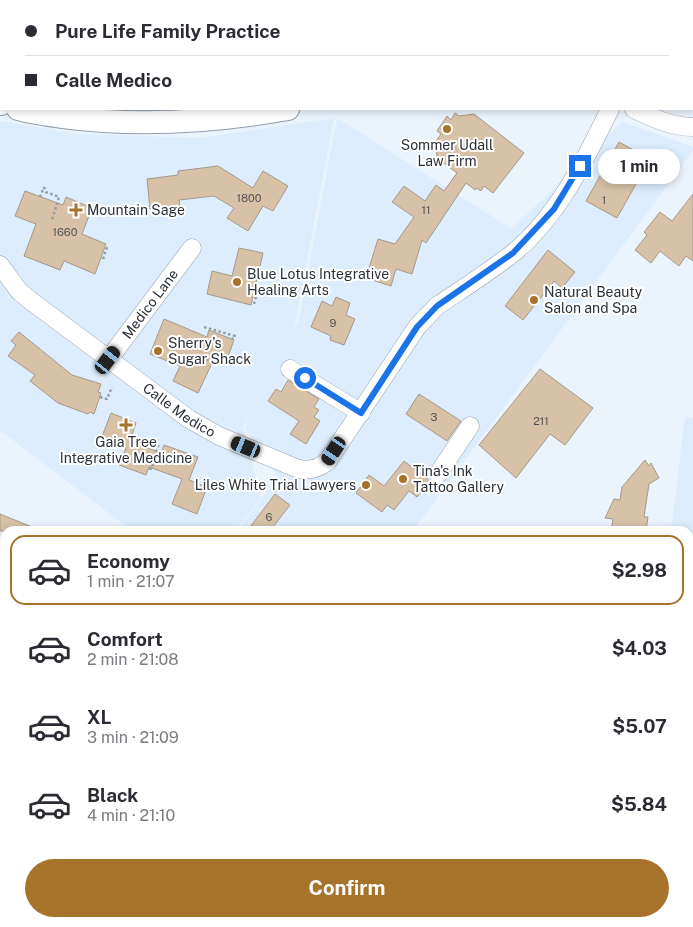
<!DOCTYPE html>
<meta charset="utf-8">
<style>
body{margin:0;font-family:"Public Sans",sans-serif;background:#f7f7f7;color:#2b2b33;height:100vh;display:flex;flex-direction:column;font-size:19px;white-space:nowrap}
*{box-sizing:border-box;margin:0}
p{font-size:16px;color:#7c7c81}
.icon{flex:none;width:28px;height:28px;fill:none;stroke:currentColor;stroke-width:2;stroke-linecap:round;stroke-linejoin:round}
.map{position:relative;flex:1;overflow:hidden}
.sheet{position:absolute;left:0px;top:526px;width:694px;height:401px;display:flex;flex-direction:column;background:#fff;border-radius:15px 15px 0 0;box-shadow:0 2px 8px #0003}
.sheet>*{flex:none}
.banner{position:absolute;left:0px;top:0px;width:694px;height:110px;box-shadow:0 2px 8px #0003;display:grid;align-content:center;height:110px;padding:0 25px;background:#fff}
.end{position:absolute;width:22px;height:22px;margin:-11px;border:6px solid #1a73e8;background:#fff;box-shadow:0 0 0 2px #fff}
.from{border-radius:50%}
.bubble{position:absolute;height:35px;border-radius:18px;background:#fff;box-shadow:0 2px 8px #0003;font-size:16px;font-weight:700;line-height:35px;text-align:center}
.car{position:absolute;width:15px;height:30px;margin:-15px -8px;border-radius:6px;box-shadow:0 0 4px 1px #0007;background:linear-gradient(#222 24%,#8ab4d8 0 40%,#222 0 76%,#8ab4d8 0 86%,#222 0)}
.banner b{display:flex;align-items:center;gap:18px;height:48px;font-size:19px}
.banner b+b{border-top:1px solid #e1e1e2}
.banner i{width:12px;height:12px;background:#2b2b33}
ul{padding:9px 0 0;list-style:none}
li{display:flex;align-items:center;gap:15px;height:70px;margin:0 10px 8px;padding:0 15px;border:2px solid transparent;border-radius:15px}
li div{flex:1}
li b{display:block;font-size:19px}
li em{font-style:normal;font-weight:700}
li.current{border-color:#a7732b}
li>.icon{width:45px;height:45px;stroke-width:1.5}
.cta{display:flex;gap:10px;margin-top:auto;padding:10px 25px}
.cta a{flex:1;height:58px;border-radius:30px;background:#a7732b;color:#fff;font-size:20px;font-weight:700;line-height:58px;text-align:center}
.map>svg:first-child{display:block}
.built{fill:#ddedfd}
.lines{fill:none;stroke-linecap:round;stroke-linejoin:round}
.stream{stroke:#8da4bc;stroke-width:4.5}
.building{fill:#d7c1a7;stroke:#a6998b}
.minor-casing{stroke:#929fad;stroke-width:19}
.major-casing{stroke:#929fad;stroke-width:24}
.path{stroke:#979da5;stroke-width:2.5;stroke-dasharray:2.5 2.5;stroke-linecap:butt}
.minor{stroke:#fff;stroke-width:18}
.major{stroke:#fff;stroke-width:22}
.route{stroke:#1a73e8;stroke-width:6}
.poi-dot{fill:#a7732b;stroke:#fff;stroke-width:2}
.labels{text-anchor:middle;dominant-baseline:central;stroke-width:4;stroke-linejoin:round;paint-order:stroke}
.number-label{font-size:11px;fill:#565452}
.poi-label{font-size:14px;fill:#2b3036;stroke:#fff;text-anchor:start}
.street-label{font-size:14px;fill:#2b3036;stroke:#fff}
</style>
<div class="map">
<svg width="693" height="927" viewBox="0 0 693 927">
<rect width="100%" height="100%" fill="#ebf3fc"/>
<!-- built -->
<g class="built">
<path d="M334,118L294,329L299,320L337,118L512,229L622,122L693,147V150L413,531H237L278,477L245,428L251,414L243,428L261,498L235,531H132L0,430V121L78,134L199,138Z"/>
<path d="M685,417L693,418V554L689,553V531H671Z"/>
<path d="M689,572L693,573V924L687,923L689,922Z"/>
<path d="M317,923L565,922L573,927H298Z"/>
</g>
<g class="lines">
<!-- stream -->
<path class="stream" d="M657,922L660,927"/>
</g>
<!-- building -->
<g class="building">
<path d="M455,113L459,116L474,114L524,153L493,193L484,186L481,191L476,188L475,190L466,183L426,243L422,240L412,274L396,269L391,286L366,278L378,239L395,244L414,217L392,202L404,186L425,201L436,185L444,191L457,173L437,158L436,141L441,134L437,131L447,116L451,120Z"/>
<path d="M619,142L650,159L617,218L586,201Z"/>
<path d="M218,166L253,188L263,171L288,186L273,211L263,206L248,231L227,218L234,208L214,196L179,200L180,206L150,209L147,179L178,175V171Z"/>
<path d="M25,191L63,205L66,197L92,208L82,234L106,244L95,274L64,261L60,270L24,256L36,224L15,216Z"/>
<path d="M693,194V261L686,256L679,266L660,251L651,263L635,250L647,235L644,232L660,212L672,221Z"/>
<path d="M239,248L263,253L251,305L207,294L212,271L232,276Z"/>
<path d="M548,250L575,272L562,288L554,281L523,320L505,306Z"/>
<path d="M336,297L350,303L346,315L355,319L344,345L330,340L331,336L311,327L322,301L332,306Z"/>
<path d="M164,319L207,337L209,330L234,340L225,365L213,361L198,393L173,381L180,366L150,354Z"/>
<path d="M19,332L72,375L101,384L98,392L101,393L94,414L90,412L88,414L58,403L30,381L35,375L8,356L16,345L11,341Z"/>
<path d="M540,369L593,408L565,445L550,434L516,478L479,445Z"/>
<path d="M288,380L319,399L314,407L319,410L314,417L320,421L306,444L290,434L299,421L268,401L276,389L281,392Z"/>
<path d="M419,394L461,421L447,441L406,414Z"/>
<path d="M111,413L136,423L130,441L161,453L164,445L198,457L189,480L207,487L197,514L172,504L182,479L149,467L146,475L119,465L126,448L101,439Z"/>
<path d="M645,460L649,466L651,463L659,478L649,484L644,517H648L646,531H611L613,519L605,518L614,499L620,500L622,487Z"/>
<path d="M404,461L430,481L417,497L409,491L394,510L387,505L382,512L356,493L369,475L384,486Z"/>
<path d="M275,494L290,505L270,531H247Z"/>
<path d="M0,514L42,531H0Z"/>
</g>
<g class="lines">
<defs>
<g id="minor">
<path d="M634,109C653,118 672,127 693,127"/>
<path id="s1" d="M0,265L19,291L31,301L189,419L219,436L296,468C308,472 317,469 327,462L417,327L437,306C462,289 489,272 512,254C558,217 585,160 610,109"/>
<path id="s2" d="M108,360L192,248"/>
<path d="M290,369L361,413"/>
<path d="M438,474L470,426"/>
<path d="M689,588H693"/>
<path d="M689,691H693"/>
<path d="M0,695L5,699"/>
<path d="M691,768L693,751"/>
<path d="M0,806L5,799"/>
</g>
<g id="major">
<path d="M496,1L498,0"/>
<path d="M565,1L567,0"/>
<path d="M0,78H1"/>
<path d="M0,103L1,104"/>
<path d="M18,109C32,113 47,115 63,117C137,127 214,122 288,109"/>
</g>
</defs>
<!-- minor casing -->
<use href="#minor" class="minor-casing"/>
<!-- major casing -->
<use href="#major" class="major-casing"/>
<!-- path -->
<g class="path">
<path d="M44,187L46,192L59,197L52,220"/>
<path d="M40,197L44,187"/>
<path d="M103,259L107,247H105"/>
<path d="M254,304L257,292L254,291"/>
<path d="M204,327L235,336L232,339"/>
<path d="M198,360L200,357L212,361"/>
<path d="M100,397L107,399L112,387"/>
<path d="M149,468L151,469L159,443"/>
<path d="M525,922L533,927"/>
<path d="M130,927L137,922"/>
</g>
<!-- minor -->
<use href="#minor" class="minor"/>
<!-- major -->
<use href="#major" class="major"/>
</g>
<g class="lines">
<!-- route -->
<path class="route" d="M305,378L361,413L417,327L437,306L513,253L554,209L580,166"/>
</g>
<!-- markers -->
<g class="poi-dot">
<circle cx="447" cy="129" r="5"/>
<path d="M73.5 202.5h5v5h5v5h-5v5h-5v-5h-5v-5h5z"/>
<circle cx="237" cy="282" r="5"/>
<circle cx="534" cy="300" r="5"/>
<circle cx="158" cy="351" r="5"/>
<path d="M123.5 417.5h5v5h5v5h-5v5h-5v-5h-5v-5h5z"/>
<circle cx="403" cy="479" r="5"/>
<circle cx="366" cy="485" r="5"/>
</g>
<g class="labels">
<!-- number labels -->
<g class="number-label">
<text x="249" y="198">1800</text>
<text x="604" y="200">1</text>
<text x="426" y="210">11</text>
<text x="65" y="232">1660</text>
<text x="333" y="323">9</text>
<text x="434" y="417">3</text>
<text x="541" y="421">211</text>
<text x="269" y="517">6</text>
</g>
<!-- poi labels -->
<g class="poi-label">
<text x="447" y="145" text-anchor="middle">Sommer Udall<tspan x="447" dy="16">Law Firm</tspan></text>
<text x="87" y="210">Mountain Sage</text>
<text x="247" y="274">Blue Lotus Integrative<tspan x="247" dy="16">Healing Arts</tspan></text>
<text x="544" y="292">Natural Beauty<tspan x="544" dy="16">Salon and Spa</tspan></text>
<text x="168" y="343">Sherry's<tspan x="168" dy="16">Sugar Shack</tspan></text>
<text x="126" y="442" text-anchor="middle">Gaia Tree<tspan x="126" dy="16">Integrative Medicine</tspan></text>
<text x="413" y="471">Tina's Ink<tspan x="413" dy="16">Tattoo Gallery</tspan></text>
<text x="356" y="485" text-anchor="end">Liles White Trial Lawyers</text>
</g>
<!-- street labels -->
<g class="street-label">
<text stroke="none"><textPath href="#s2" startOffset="70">Medico Lane</textPath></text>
<text stroke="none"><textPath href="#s1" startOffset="232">Calle Medico</textPath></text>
</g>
</g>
</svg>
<i class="end from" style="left:305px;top:378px"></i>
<i class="end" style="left:580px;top:166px"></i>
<div class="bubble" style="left:598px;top:149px;width:82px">1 min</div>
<i class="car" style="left:108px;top:360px;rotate:37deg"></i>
<i class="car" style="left:246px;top:447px;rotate:292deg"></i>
<i class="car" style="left:334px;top:451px;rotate:213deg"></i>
<div class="banner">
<b><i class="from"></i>Pure Life Family Practice</b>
<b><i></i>Calle Medico</b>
</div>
<section class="sheet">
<ul>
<li class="current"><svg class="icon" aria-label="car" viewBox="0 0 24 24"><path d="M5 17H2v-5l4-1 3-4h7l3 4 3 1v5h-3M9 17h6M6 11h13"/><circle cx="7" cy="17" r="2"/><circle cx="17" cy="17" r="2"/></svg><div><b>Economy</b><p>1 min · 21:07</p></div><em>$2.98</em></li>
<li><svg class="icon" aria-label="car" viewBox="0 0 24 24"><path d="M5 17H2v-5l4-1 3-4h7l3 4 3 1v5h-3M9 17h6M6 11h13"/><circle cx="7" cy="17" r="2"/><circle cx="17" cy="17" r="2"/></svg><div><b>Comfort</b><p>2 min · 21:08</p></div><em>$4.03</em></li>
<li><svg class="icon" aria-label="car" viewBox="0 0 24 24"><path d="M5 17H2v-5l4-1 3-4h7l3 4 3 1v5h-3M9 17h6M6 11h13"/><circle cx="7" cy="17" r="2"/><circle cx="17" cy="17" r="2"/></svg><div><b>XL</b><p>3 min · 21:09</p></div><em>$5.07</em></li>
<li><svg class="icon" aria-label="car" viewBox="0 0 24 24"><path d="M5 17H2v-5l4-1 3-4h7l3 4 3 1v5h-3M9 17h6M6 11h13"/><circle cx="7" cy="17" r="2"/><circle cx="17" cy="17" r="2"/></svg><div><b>Black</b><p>4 min · 21:10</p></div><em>$5.84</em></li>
</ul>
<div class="cta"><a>Confirm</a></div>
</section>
</div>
